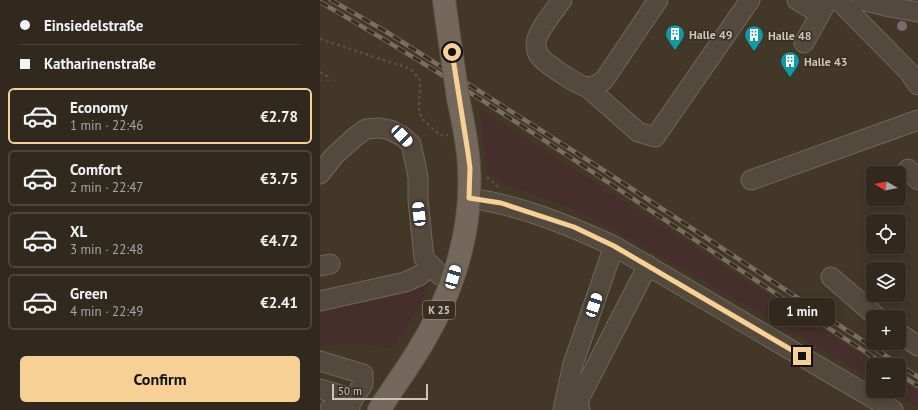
<!DOCTYPE html>
<meta charset="utf-8">
<style>
body{margin:0;font-family:"PT Sans",sans-serif;background:#3d352b;color:#f1f3f6;height:100vh;display:flex;flex-direction:column;font-size:15px;white-space:nowrap}
*{box-sizing:border-box;margin:0}
p{font-size:13px;color:#a8a6a4}
.icon{flex:none;width:22px;height:22px;fill:none;stroke:currentColor;stroke-width:2;stroke-linecap:round;stroke-linejoin:round}
.map{position:relative;flex:1;overflow:hidden}
.panel{display:flex;flex-direction:column;background:#32291e;width:320px}
.panel>*{flex:none}
.banner{display:grid;align-content:center;height:88px;padding:0 20px;background:#32291e}
.needle{width:26px;rotate:279deg}
.controls{position:absolute;left:546px;top:166px;display:grid;gap:8px}
.controls a{display:grid;place-items:center;width:40px;height:40px;border-radius:6px;background:#32291e;box-shadow:0 2px 10px #0003,0 0 0 1px #4d453c;font-size:20px}
.scale{position:absolute;left:12px;bottom:10px;width:96px;box-sizing:border-box;padding-left:4px;border:2px solid #cdc5ba;border-top:0;font-size:11px;line-height:14px;white-space:nowrap;color:#cdc5ba;-webkit-text-stroke:3px #392e21;paint-order:stroke}
.end{position:absolute;width:18px;height:18px;margin:-9px;border:5px solid #f6d095;background:#111;box-shadow:0 0 0 2px #111}
.from{border-radius:50%}
.bubble{position:absolute;height:28px;border-radius:6px;background:#32291e;box-shadow:0 2px 10px #0003,0 0 0 1px #4d453c;font-size:13px;font-weight:700;line-height:28px;text-align:center}
.car{position:absolute;width:12px;height:24px;margin:-12px -6px;border-radius:5px;box-shadow:0 0 3px 1px #0007;background:linear-gradient(#fff 24%,#345 0 40%,#fff 0 76%,#345 0 86%,#fff 0)}
.banner b{display:flex;align-items:center;gap:14px;height:38px;font-size:15px}
.banner b+b{border-top:1px solid #4d453c}
.banner i{width:10px;height:10px;background:#f1f3f6}
ul{padding:0;list-style:none}
li{display:flex;align-items:center;gap:12px;height:56px;margin:0 8px 6px;padding:0 12px;border:2px solid #4d453c;border-radius:6px}
li div{flex:1}
li b{display:block;font-size:15px}
li em{font-style:normal;font-weight:700}
li.selected{border-color:#f6d095}
li>.icon{width:36px;height:36px;stroke-width:1.5}
.cta{display:flex;gap:8px;margin-top:auto;padding:8px 20px}
.cta a{flex:1;height:46px;border-radius:6px;background:#f6d095;color:#111;font-size:16px;font-weight:700;line-height:46px;text-align:center}
main{display:flex;flex:1;min-height:0}
.map>svg:first-child{display:block}
.green{fill:#462e2c}
.lines{fill:none;stroke-linecap:round;stroke-linejoin:round}
.minor-casing{stroke:#70675b;stroke-width:21}
.major-casing{stroke:#5f5549;stroke-width:24}
.path{stroke:#614a49;stroke-width:2.5;stroke-dasharray:3 3;stroke-linecap:butt}
.minor{stroke:#53493c;stroke-width:19}
.major{stroke:#73685b;stroke-width:22}
.rail-casing{stroke:#7a6e5f;stroke-width:4.5}
.rail{stroke:#392e21;stroke-width:3;stroke-dasharray:9;stroke-linecap:butt}
.major-bridge-casing{stroke:#5f5549;stroke-width:24;stroke-linecap:butt}
.major-bridge{stroke:#73685b;stroke-width:22}
.tree{fill:#80676f}
.route{stroke:#f6d095;stroke-width:5}
.labels{text-anchor:middle;dominant-baseline:central;stroke-width:3;stroke-linejoin:round;paint-order:stroke}
.shield{fill:#392e21;stroke:#a1988c;stroke-width:1}
.shield-label{font-size:11px;font-weight:bold;fill:#cdc5ba}
.poi-label{font-size:12px;font-weight:bold;fill:#cdc5ba;stroke:#392e21;text-anchor:start}
</style>
<main>
<section class="panel">
<div class="banner">
<b><i class="from"></i>Einsiedelstraße</b>
<b><i></i>Katharinenstraße</b>
</div>
<ul>
<li class="selected"><svg class="icon" aria-label="car" viewBox="0 0 24 24"><path d="M5 17H2v-5l4-1 3-4h7l3 4 3 1v5h-3M9 17h6M6 11h13"/><circle cx="7" cy="17" r="2"/><circle cx="17" cy="17" r="2"/></svg><div><b>Economy</b><p>1 min · 22:46</p></div><em>€2.78</em></li>
<li><svg class="icon" aria-label="car" viewBox="0 0 24 24"><path d="M5 17H2v-5l4-1 3-4h7l3 4 3 1v5h-3M9 17h6M6 11h13"/><circle cx="7" cy="17" r="2"/><circle cx="17" cy="17" r="2"/></svg><div><b>Comfort</b><p>2 min · 22:47</p></div><em>€3.75</em></li>
<li><svg class="icon" aria-label="car" viewBox="0 0 24 24"><path d="M5 17H2v-5l4-1 3-4h7l3 4 3 1v5h-3M9 17h6M6 11h13"/><circle cx="7" cy="17" r="2"/><circle cx="17" cy="17" r="2"/></svg><div><b>XL</b><p>3 min · 22:48</p></div><em>€4.72</em></li>
<li><svg class="icon" aria-label="car" viewBox="0 0 24 24"><path d="M5 17H2v-5l4-1 3-4h7l3 4 3 1v5h-3M9 17h6M6 11h13"/><circle cx="7" cy="17" r="2"/><circle cx="17" cy="17" r="2"/></svg><div><b>Green</b><p>4 min · 22:49</p></div><em>€2.41</em></li>
</ul>
<div class="cta"><a>Confirm</a></div>
</section>
<div class="map">
<svg width="598" height="410" viewBox="0 0 598 410">
<rect width="100%" height="100%" fill="#433728"/>
<!-- green -->
<g class="green">
<path d="M160,109L558,365H553V381L483,338L360,267L261,212L182,183L167,172Z"/>
<path d="M110,282L99,306L73,348C47,344 26,341 0,347V307Z"/>
<path d="M579,379L598,391V408L570,391H579Z"/>
</g>
<g class="lines">
<defs>
<g id="minor">
<path d="M242,0C235,10 216,32 216,44C216,49 217,54 221,58C228,65 258,86 268,87C275,87 279,84 284,80L338,0"/>
<path d="M477,0C486,5 494,13 503,8"/>
<path d="M518,0L589,72L598,85"/>
<path d="M542,0L570,7L598,12"/>
<path d="M484,43L508,0"/>
<path d="M267,87L318,132L335,137L430,0"/>
<path d="M588,169L598,180"/>
<path d="M0,174L14,156L35,137L46,129L60,128L70,130L82,136L91,144L95,162L98,177V200L104,258L120,275L133,277"/>
<path d="M431,180L598,120"/>
<path d="M149,198C200,205 248,225 294,246L573,410"/>
<path d="M0,266L10,264"/>
<path d="M511,277L557,317"/>
<path d="M0,301L85,282L99,276L111,266"/>
<path d="M579,333L598,346"/>
<path d="M0,361L43,374V384L26,410"/>
<path d="M0,389L24,396L27,408"/>
<path d="M10,409L27,408L30,410"/>
<path d="M243,410L253,364L294,246"/>
<path d="M260,410L258,401L328,265"/>
</g>
<g id="major">
<path d="M124,0L129,36"/>
<path d="M59,410C71,391 84,373 96,354C131,299 153,233 149,167C148,144 143,121 138,98"/>
</g>
</defs>
<!-- minor casing -->
<use href="#minor" class="minor-casing"/>
<!-- major casing -->
<use href="#major" class="major-casing"/>
<!-- path -->
<g class="path">
<path d="M0,39L91,69L100,80L99,112L104,121L120,135H128"/>
<path d="M0,72L8,77V81"/>
<path d="M167,177L178,187"/>
</g>
<!-- minor -->
<use href="#minor" class="minor"/>
<!-- major -->
<use href="#major" class="major"/>
<defs>
<g id="rail">
<path d="M11,0L65,31L280,168L598,377"/>
<path d="M0,2C194,113 377,245 566,365"/>
<path d="M579,374L598,386"/>
</g>
</defs>
<!-- rail casing -->
<use href="#rail" class="rail-casing"/>
<!-- rail -->
<use href="#rail" class="rail"/>
<defs>
<path id="major-bridge" d="M129,36L138,98"/>
</defs>
<!-- major-bridge casing -->
<use href="#major-bridge" class="major-bridge-casing"/>
<!-- major-bridge -->
<use href="#major-bridge" class="major-bridge"/>
</g>
<!-- trees -->
<circle class="tree" cx="582" cy="26" r="5"/>
<g class="lines">
<!-- route -->
<path class="route" d="M132,52L148,153L150,168L149,198L181,203L254,227L294,246L482,356"/>
</g>
<!-- icons -->
<defs>
<symbol id="building-pin" viewBox="-11 -11 22 30"><path d="M0 17L-7.5 6A9.5 9.5 0 1 1 7.5 6Z" fill="#0f9aa8" stroke="#392e21"/><path d="M-4-6H4V6H1V3H-1V6H-4ZM-2.5-4.3h1.7v1.8h-1.7ZM.8-4.3h1.7v1.8H.8ZM-2.5-1h1.7V.8h-1.7ZM.8-1h1.7V.8H.8Z" fill="#fff"/></symbol>
</defs>
<g fill-rule="evenodd">
<use href="#building-pin" x="344" y="23" width="22" height="30"/>
<use href="#building-pin" x="423" y="24" width="22" height="30"/>
<use href="#building-pin" x="459" y="50" width="22" height="30"/>
</g>
<g class="labels">
<!-- shield labels -->
<rect class="shield" x="103" y="301" width="32" height="18" rx="3"/>
<g class="shield-label">
<text x="119" y="310">K 25</text>
</g>
<!-- poi labels -->
<g class="poi-label">
<text x="369" y="34">Halle 49</text>
<text x="448" y="35">Halle 48</text>
<text x="484" y="61">Halle 43</text>
</g>
</g>
</svg>
<div class="controls">
<a><svg class="needle" viewBox="-14 -14 28 28"><path d="M0-13l5 13h-10z" fill="#e53935"/><path d="M0 13l5-13h-10z" fill="#a8a6a4"/></svg></a>
<a><svg class="icon" aria-label="locate" viewBox="0 0 24 24"><circle cx="12" cy="12" r="6"/><path d="M12 2v4M12 18v4M2 12h4M18 12h4"/></svg></a>
<a><svg class="icon" aria-label="layers" viewBox="0 0 24 24"><path d="M12 4l9 5-9 5-9-5zM3 14l9 5 9-5"/></svg></a>
<a>+</a>
<a>−</a>
</div>
<div class="scale">50 m</div>
<i class="end from" style="left:132px;top:52px"></i>
<i class="end" style="left:482px;top:356px"></i>
<div class="bubble" style="left:449px;top:298px;width:66px">1 min</div>
<i class="car" style="left:82px;top:136px;rotate:136deg"></i>
<i class="car" style="left:99px;top:214px;rotate:354deg"></i>
<i class="car" style="left:133px;top:277px;rotate:16deg"></i>
<i class="car" style="left:274px;top:305px;rotate:19deg"></i>
</div>
</main>
